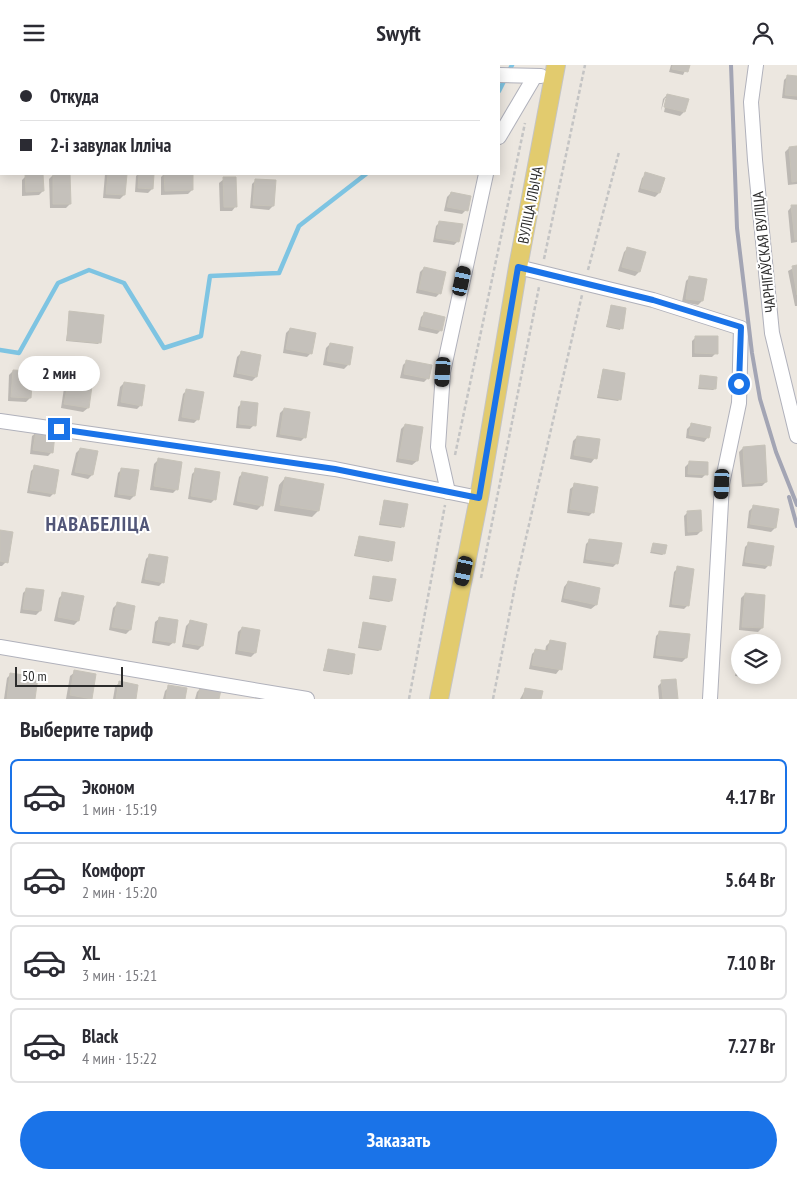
<!DOCTYPE html>
<html lang="ru">
<meta charset="utf-8">
<style>
body{margin:0;font-family:"PT Sans Narrow",sans-serif;background:#f2f2f3;color:#2b2b33;height:100vh;display:flex;flex-direction:column;font-size:19px;white-space:nowrap}
*{box-sizing:border-box;margin:0}
p{font-size:16px;color:#7c7c81}
.icon{flex:none;width:28px;height:28px;fill:none;stroke:currentColor;stroke-width:2;stroke-linecap:round;stroke-linejoin:round}
.map{position:relative;height:634px;overflow:hidden}
.drawer{display:flex;flex-direction:column;background:#fff;flex:1}
.drawer>*{flex:none}
.top-card{position:absolute;left:0px;top:0px;width:500px;height:110px;box-shadow:0 2px 12px #0003;display:grid;align-content:center;height:110px;padding:0 20px;background:#fff}
.buttons{position:absolute;left:731px;top:569px;display:grid;gap:10px}
.buttons a{display:grid;place-items:center;width:50px;height:50px;border-radius:50%;background:#fff;box-shadow:0 2px 12px #0003;font-size:25px}
.scale{position:absolute;left:15px;bottom:12px;width:108px;box-sizing:border-box;padding-left:5px;border:2px solid #2c2c2c;border-top:0;font-size:14px;line-height:18px;white-space:nowrap;color:#2c2c2c;-webkit-text-stroke:4px #fff;paint-order:stroke}
.end{position:absolute;width:22px;height:22px;margin:-11px;border:6px solid #1a73e8;background:#fff;box-shadow:0 0 0 2px #fff}
.from{border-radius:50%}
.bubble{position:absolute;height:35px;border-radius:18px;background:#fff;box-shadow:0 2px 12px #0003;font-size:16px;font-weight:800;line-height:35px;text-align:center}
.car{position:absolute;width:15px;height:30px;margin:-15px -8px;border-radius:6px;box-shadow:0 0 4px 1px #0007;background:linear-gradient(#222 24%,#8ab4d8 0 40%,#222 0 76%,#8ab4d8 0 86%,#222 0)}
.top-card b{display:flex;align-items:center;gap:18px;height:48px;font-size:19px}
.top-card b+b{border-top:1px solid #e1e1e2}
.top-card i{width:12px;height:12px;background:#2b2b33}
ul{padding:0;list-style:none}
li{display:flex;align-items:center;gap:15px;height:75px;margin:0 10px 8px;padding:0 10px;border:2px solid #e1e1e2;border-radius:8px}
li div{flex:1}
li b{display:block;font-size:19px}
li em{font-style:normal;font-weight:800}
li.on{border-color:#1a73e8}
li>.icon{width:45px;height:45px;stroke-width:1.5}
h2{padding:0 20px;font-size:22px;line-height:60px}
.action{display:flex;gap:10px;margin-top:auto;padding:10px 20px}
.action a{flex:1;height:58px;border-radius:30px;background:#1a73e8;color:#fff;font-size:20px;font-weight:800;line-height:58px;text-align:center}
header{display:flex;justify-content:space-between;align-items:center;height:65px;padding:0 20px;background:#fff;font-size:22px;font-weight:800}
.map>svg:first-child{display:block}
.shadow{fill:#0003}
.lines{fill:none;stroke-linecap:round;stroke-linejoin:round}
.stream{stroke:#7ec4e2;stroke-width:4.5}
.building{fill:#c5c1bb;stroke:#c7c3b9}
.minor-casing{stroke:#b0b1bb;stroke-width:16}
.major-casing{stroke:#c4c4c4;stroke-width:20}
.path{stroke:#c4c4c4;stroke-width:2.5;stroke-dasharray:4 2.5;stroke-linecap:butt}
.minor{stroke:#fff;stroke-width:14}
.major{stroke:#e2cb6e;stroke-width:18}
.rail{stroke:#a3a5b4;stroke-width:4}
.route{stroke:#1a73e8;stroke-width:6}
.labels{text-anchor:middle;dominant-baseline:central;stroke-width:4;stroke-linejoin:round;paint-order:stroke}
.street-label{font-size:15px;fill:#2c2c2c;stroke:#fff}
.district-label{font-size:20px;font-weight:bold;letter-spacing:1px;fill:#515678;stroke:#fff}
</style>
<header><svg class="icon" aria-label="menu" viewBox="0 0 24 24"><path d="M4 6h16M4 12h16M4 18h16"/></svg>Swyft<svg class="icon" aria-label="person" viewBox="0 0 24 24"><circle cx="12" cy="8" r="4"/><path d="M4 21q1-7 8-7t8 7"/></svg></header>
<div class="map">
<svg width="797" height="634" viewBox="0 0 797 634">
<rect width="100%" height="100%" fill="#ece7e0"/>
<!-- shadow -->
<g class="shadow">
<path d="M671,0H688L683,10L669,7Z"/>
<path d="M788,11L797,12V35L782,33L784,15Z"/>
<path d="M1,21V51H0V22Z"/>
<path d="M667,30L684,47L680,51L664,47L667,33H665L661,46L663,34Z"/>
<path d="M1,61V86H0V62Z"/>
<path d="M797,82V119L788,120L785,87L789,83Z"/>
<path d="M105,109H126L124,130L120,134L103,133Z"/>
<path d="M138,109H153L152,124L148,128L135,127L136,111Z"/>
<path d="M164,109H192V125L188,129L161,130V112Z"/>
<path d="M646,109L659,128L655,132L638,127L642,113Z"/>
<path d="M53,110L70,139L66,143H50L49,114Z"/>
<path d="M26,111L43,126L39,130L22,131V115Z"/>
<path d="M224,114L236,141L232,146H220L219,118Z"/>
<path d="M256,115L273,141L269,145L250,143L252,119Z"/>
<path d="M451,128L466,145L462,149L444,146L447,132Z"/>
<path d="M792,141H797V177L791,178L788,146Z"/>
<path d="M440,157L458,176L454,180L433,177L436,161Z"/>
<path d="M628,183L639,207L635,211L618,206L624,187Z"/>
<path d="M797,201V241H795L788,206Z"/>
<path d="M424,203L440,228L436,232L416,228L420,207Z"/>
<path d="M690,212L702,236L698,240L682,237L686,216Z"/>
<path d="M611,242L621,263L620,265L606,262Z"/>
<path d="M70,248L100,277L98,279L66,276Z"/>
<path d="M425,248L441,265L437,269L418,265L421,252Z"/>
<path d="M290,264L311,288L307,292L283,288L286,268Z"/>
<path d="M696,272L716,288L712,292H692V276Z"/>
<path d="M330,279L348,300L344,304L323,300L326,283Z"/>
<path d="M241,288L256,312L252,316L233,312L237,292Z"/>
<path d="M407,296L428,313L424,317L400,313L403,300Z"/>
<path d="M603,305L619,335L618,336L597,333Z"/>
<path d="M13,306L30,333L26,337L8,336L9,310Z"/>
<path d="M701,311L715,324L713,325L698,324Z"/>
<path d="M124,318L141,340L137,344L117,341L120,322Z"/>
<path d="M68,319L88,343L83,347L61,343L64,323Z"/>
<path d="M187,325L198,354L194,358L178,356L183,329Z"/>
<path d="M242,338L254,360L250,364L236,363L238,342Z"/>
<path d="M284,344L305,372L301,376L276,372L280,348Z"/>
<path d="M405,360L417,396L412,400L396,397L401,364Z"/>
<path d="M691,360L708,372L704,377L686,373L687,364Z"/>
<path d="M37,367L52,387L48,391L30,389L32,371Z"/>
<path d="M577,372L595,393L591,398L570,394L573,376Z"/>
<path d="M743,383L766,417L762,421L742,422L739,387Z"/>
<path d="M80,384L92,410L88,414L71,410L76,388Z"/>
<path d="M158,395L177,424L173,428L150,425L154,399Z"/>
<path d="M689,398L706,409L702,413L685,412V402Z"/>
<path d="M35,402L54,428L50,432L27,428L31,406Z"/>
<path d="M122,404L138,406L134,431L130,435L114,432L118,408Z"/>
<path d="M196,405L215,434L211,438L188,434L192,409Z"/>
<path d="M243,408L261,441L257,445L233,440L239,412Z"/>
<path d="M285,413L318,446L312,452L274,446L279,420Z"/>
<path d="M575,420L593,447L589,451L567,448L570,424Z"/>
<path d="M384,436L403,461L401,463L379,460Z"/>
<path d="M753,442L775,463L771,467L747,463L749,446Z"/>
<path d="M688,447L701,466L697,470L685,471L684,451Z"/>
<path d="M0,466L6,497L2,501H0Z"/>
<path d="M359,472L390,495L389,497L354,491Z"/>
<path d="M590,475L617,498L613,502L583,498L586,479Z"/>
<path d="M749,478L769,500L765,504L742,501L745,482Z"/>
<path d="M654,479L664,489L662,490L650,488Z"/>
<path d="M150,490L163,517L159,521L141,518L146,494Z"/>
<path d="M678,503L688,540L684,544L669,542L674,507Z"/>
<path d="M374,512L391,536L389,537L369,534Z"/>
<path d="M568,517L599,524L596,540L591,544L561,537L564,522Z"/>
<path d="M27,524L40,546L36,550L20,548L23,528Z"/>
<path d="M63,529L78,556L74,560L54,556L59,533Z"/>
<path d="M745,529L762,563L758,567L739,565L741,533Z"/>
<path d="M117,539L130,565L126,569L109,565L113,543Z"/>
<path d="M160,553L174,577L169,581L152,578L155,557Z"/>
<path d="M190,557L206,560L202,581L198,585L182,582L186,561Z"/>
<path d="M363,558L380,585L378,586L358,583Z"/>
<path d="M242,563L255,588L251,592L235,589L238,567Z"/>
<path d="M660,567L686,593L682,597L653,593L656,571Z"/>
<path d="M550,577L560,604L556,609L529,604L532,589L536,585L545,587L546,581Z"/>
<path d="M328,585L350,609L349,610L323,606Z"/>
<path d="M740,588V610H755L752,613L735,611Z"/>
<path d="M75,607L91,633L90,634H66L70,611Z"/>
<path d="M11,609L37,613L34,634H4L7,613Z"/>
<path d="M675,615L677,634H659L658,621L662,617Z"/>
<path d="M119,618L137,621L135,634H113L115,622Z"/>
<path d="M169,622L185,625L183,634H163L165,626Z"/>
<path d="M201,623L219,626L218,634H195L197,627Z"/>
<path d="M525,625L541,627L540,634H520Z"/>
</g>
<g class="lines">
<!-- stream -->
<g class="stream">
<path d="M499,26L512,0"/>
<path d="M0,285L19,288L58,218L89,205L124,218L164,283L201,271L210,211L279,208L299,161L366,109"/>
</g>
</g>
<!-- building -->
<g class="building">
<path d="M673,0H690L688,7L672,4Z"/>
<path d="M787,10L797,11V31L785,30Z"/>
<path d="M667,29L689,34L685,47L664,42Z"/>
<path d="M797,81V116L792,117L789,82Z"/>
<path d="M645,107L665,113L660,128L641,123Z"/>
<path d="M25,109H43L44,126L26,127Z"/>
<path d="M53,109H70L71,139H53Z"/>
<path d="M108,109H127L125,130L106,129Z"/>
<path d="M139,109H154L153,124L138,123Z"/>
<path d="M164,109H193V125L165,126Z"/>
<path d="M223,112H236L237,142H224Z"/>
<path d="M255,114L276,115L274,141L253,140Z"/>
<path d="M451,127L471,131L468,146L447,142Z"/>
<path d="M791,140H797V174L795,175Z"/>
<path d="M439,156L463,159L459,177L436,173Z"/>
<path d="M627,182L646,187L640,207L622,202Z"/>
<path d="M797,200V230L792,201Z"/>
<path d="M424,202L446,207L441,229L419,224Z"/>
<path d="M689,211L707,214L703,236L686,234Z"/>
<path d="M611,240L626,243L623,264L607,261Z"/>
<path d="M69,246L104,250L101,278L67,275Z"/>
<path d="M424,247L445,252L442,266L421,261Z"/>
<path d="M290,263L316,268L312,289L286,284Z"/>
<path d="M695,271H718V289L695,288Z"/>
<path d="M330,278L353,282L350,300L327,296Z"/>
<path d="M241,286L261,290L257,312L237,308Z"/>
<path d="M406,295L432,300L429,314L404,309Z"/>
<path d="M603,304L625,308L621,335L598,331Z"/>
<path d="M13,305L33,306L31,333L11,332Z"/>
<path d="M700,310L717,312L716,324L699,322Z"/>
<path d="M124,317L145,320L142,341L121,337Z"/>
<path d="M68,318L92,321L89,343L64,339Z"/>
<path d="M186,324L204,327L199,355L182,352Z"/>
<path d="M241,336L258,338L256,361L239,359Z"/>
<path d="M284,343L310,347L306,373L280,369Z"/>
<path d="M691,358L711,362L709,373L689,370Z"/>
<path d="M405,359L423,362L418,396L399,393Z"/>
<path d="M36,366L55,369L53,388L33,385Z"/>
<path d="M577,371L600,374L597,394L574,390Z"/>
<path d="M765,380L767,417L745,419L743,382Z"/>
<path d="M80,383L98,386L93,410L75,407Z"/>
<path d="M158,393L182,397L178,425L154,421Z"/>
<path d="M689,396L708,397V410L688,409Z"/>
<path d="M34,400L59,405L55,429L30,425Z"/>
<path d="M121,403L139,405L135,431L118,429Z"/>
<path d="M195,403L220,407L216,435L191,431Z"/>
<path d="M242,407L268,412L263,441L237,436Z"/>
<path d="M285,412L324,419L319,446L280,440Z"/>
<path d="M574,418L598,422L594,448L570,444Z"/>
<path d="M384,435L408,439L404,462L380,458Z"/>
<path d="M753,440L779,444L776,463L750,459Z"/>
<path d="M701,445L702,466L688,467L687,446Z"/>
<path d="M0,465L13,467L8,498L0,496Z"/>
<path d="M359,471L395,477L392,496L355,490Z"/>
<path d="M589,474L622,478L618,499L586,494Z"/>
<path d="M748,477L774,481L771,501L745,497Z"/>
<path d="M653,478L667,480L665,489L651,486Z"/>
<path d="M149,489L168,492L164,518L145,514Z"/>
<path d="M677,501L694,504L689,541L672,539Z"/>
<path d="M373,511L396,514L392,536L370,532Z"/>
<path d="M568,516L600,523L597,540L564,533Z"/>
<path d="M26,523L44,525L41,546L23,544Z"/>
<path d="M62,527L84,531L79,556L58,552Z"/>
<path d="M745,528L765,530L763,563L742,562Z"/>
<path d="M117,537L135,541L131,565L112,562Z"/>
<path d="M159,552L178,555L175,578L155,575Z"/>
<path d="M190,555L207,559L203,581L185,578Z"/>
<path d="M363,557L386,561L381,585L359,581Z"/>
<path d="M242,562L260,565L256,588L238,585Z"/>
<path d="M659,566L690,569L687,593L656,590Z"/>
<path d="M550,575L566,578L562,605L532,600L535,584L548,586Z"/>
<path d="M328,584L355,589L352,609L324,605Z"/>
<path d="M74,605L96,609L92,634L70,630Z"/>
<path d="M10,608L38,612L35,634H7Z"/>
<path d="M676,614L678,634H663L661,615Z"/>
<path d="M119,616L138,620L136,634H116Z"/>
<path d="M168,620L187,623L185,634H166Z"/>
<path d="M200,621L221,625L219,634H198Z"/>
<path d="M525,623L543,626L541,634H523Z"/>
</g>
<g class="lines">
<defs>
<g id="minor">
<path d="M236,0L270,1"/>
<path d="M756,0L751,37L755,95L772,268L797,371"/>
<path d="M0,1L62,0"/>
<path d="M499,10L541,11"/>
<path d="M499,72L535,11"/>
<path d="M0,96H1"/>
<path d="M518,202L653,235L741,263L739,338L722,419L710,634"/>
<path d="M0,356L335,404L479,433"/>
<path d="M448,427L438,382L443,307L486,109"/>
<path d="M0,582L307,634"/>
</g>
<path id="major" d="M439,634L479,433L518,202L556,0"/>
</defs>
<!-- minor casing -->
<use href="#minor" class="minor-casing"/>
<!-- major casing -->
<use href="#major" class="major-casing"/>
<!-- path -->
<g class="path">
<path d="M544,194L585,0"/>
<path d="M588,205L619,87"/>
<path d="M455,390L525,58"/>
<path d="M481,513L539,222"/>
<path d="M409,634L445,440"/>
<path d="M493,634L516,516L582,230"/>
</g>
<!-- minor -->
<use href="#minor" class="minor"/>
<!-- major -->
<use href="#major" class="major"/>
<!-- rail -->
<g class="rail">
<path d="M731,0L737,163L752,288L760,334L776,387L797,440"/>
<path d="M789,432L797,461"/>
</g>
</g>
<g class="lines">
<!-- route -->
<path class="route" d="M59,364L335,404L479,433L518,202L653,235L741,262L739,319"/>
</g>
<g class="labels">
<!-- street labels -->
<g class="street-label">
<text transform="translate(530 140) rotate(-79)">ВУЛІЦА ІЛЬІЧА</text>
<text transform="translate(764 187) rotate(-96)">ЧАРНІГАЎСКАЯ ВУЛІЦА</text>
</g>
<!-- district labels -->
<g class="district-label">
<text x="98" y="459">НАВАБЕЛІЦА</text>
</g>
</g>
</svg>
<div class="buttons">
<a><svg class="icon" aria-label="layers" viewBox="0 0 24 24"><path d="M12 4l9 5-9 5-9-5zM3 14l9 5 9-5"/></svg></a>
</div>
<div class="scale">50 m</div>
<i class="end from" style="left:739px;top:319px"></i>
<i class="end" style="left:59px;top:364px"></i>
<div class="bubble" style="left:18px;top:291px;width:82px">2 мин</div>
<i class="car" style="left:462px;top:216px;rotate:12deg"></i>
<i class="car" style="left:443px;top:307px;rotate:184deg"></i>
<i class="car" style="left:722px;top:419px;rotate:183deg"></i>
<i class="car" style="left:464px;top:506px;rotate:192deg"></i>
<div class="top-card">
<b><i class="from"></i>Откуда</b>
<b><i></i>2-і завулак Ілліча</b>
</div>
</div>
<section class="drawer">
<h2>Выберите тариф</h2>
<ul>
<li class="on"><svg class="icon" aria-label="car" viewBox="0 0 24 24"><path d="M5 17H2v-5l4-1 3-4h7l3 4 3 1v5h-3M9 17h6M6 11h13"/><circle cx="7" cy="17" r="2"/><circle cx="17" cy="17" r="2"/></svg><div><b>Эконом</b><p>1 мин · 15:19</p></div><em>4.17 Br</em></li>
<li><svg class="icon" aria-label="car" viewBox="0 0 24 24"><path d="M5 17H2v-5l4-1 3-4h7l3 4 3 1v5h-3M9 17h6M6 11h13"/><circle cx="7" cy="17" r="2"/><circle cx="17" cy="17" r="2"/></svg><div><b>Комфорт</b><p>2 мин · 15:20</p></div><em>5.64 Br</em></li>
<li><svg class="icon" aria-label="car" viewBox="0 0 24 24"><path d="M5 17H2v-5l4-1 3-4h7l3 4 3 1v5h-3M9 17h6M6 11h13"/><circle cx="7" cy="17" r="2"/><circle cx="17" cy="17" r="2"/></svg><div><b>XL</b><p>3 мин · 15:21</p></div><em>7.10 Br</em></li>
<li><svg class="icon" aria-label="car" viewBox="0 0 24 24"><path d="M5 17H2v-5l4-1 3-4h7l3 4 3 1v5h-3M9 17h6M6 11h13"/><circle cx="7" cy="17" r="2"/><circle cx="17" cy="17" r="2"/></svg><div><b>Black</b><p>4 мин · 15:22</p></div><em>7.27 Br</em></li>
</ul>
<div class="action"><a>Заказать</a></div>
</section>
